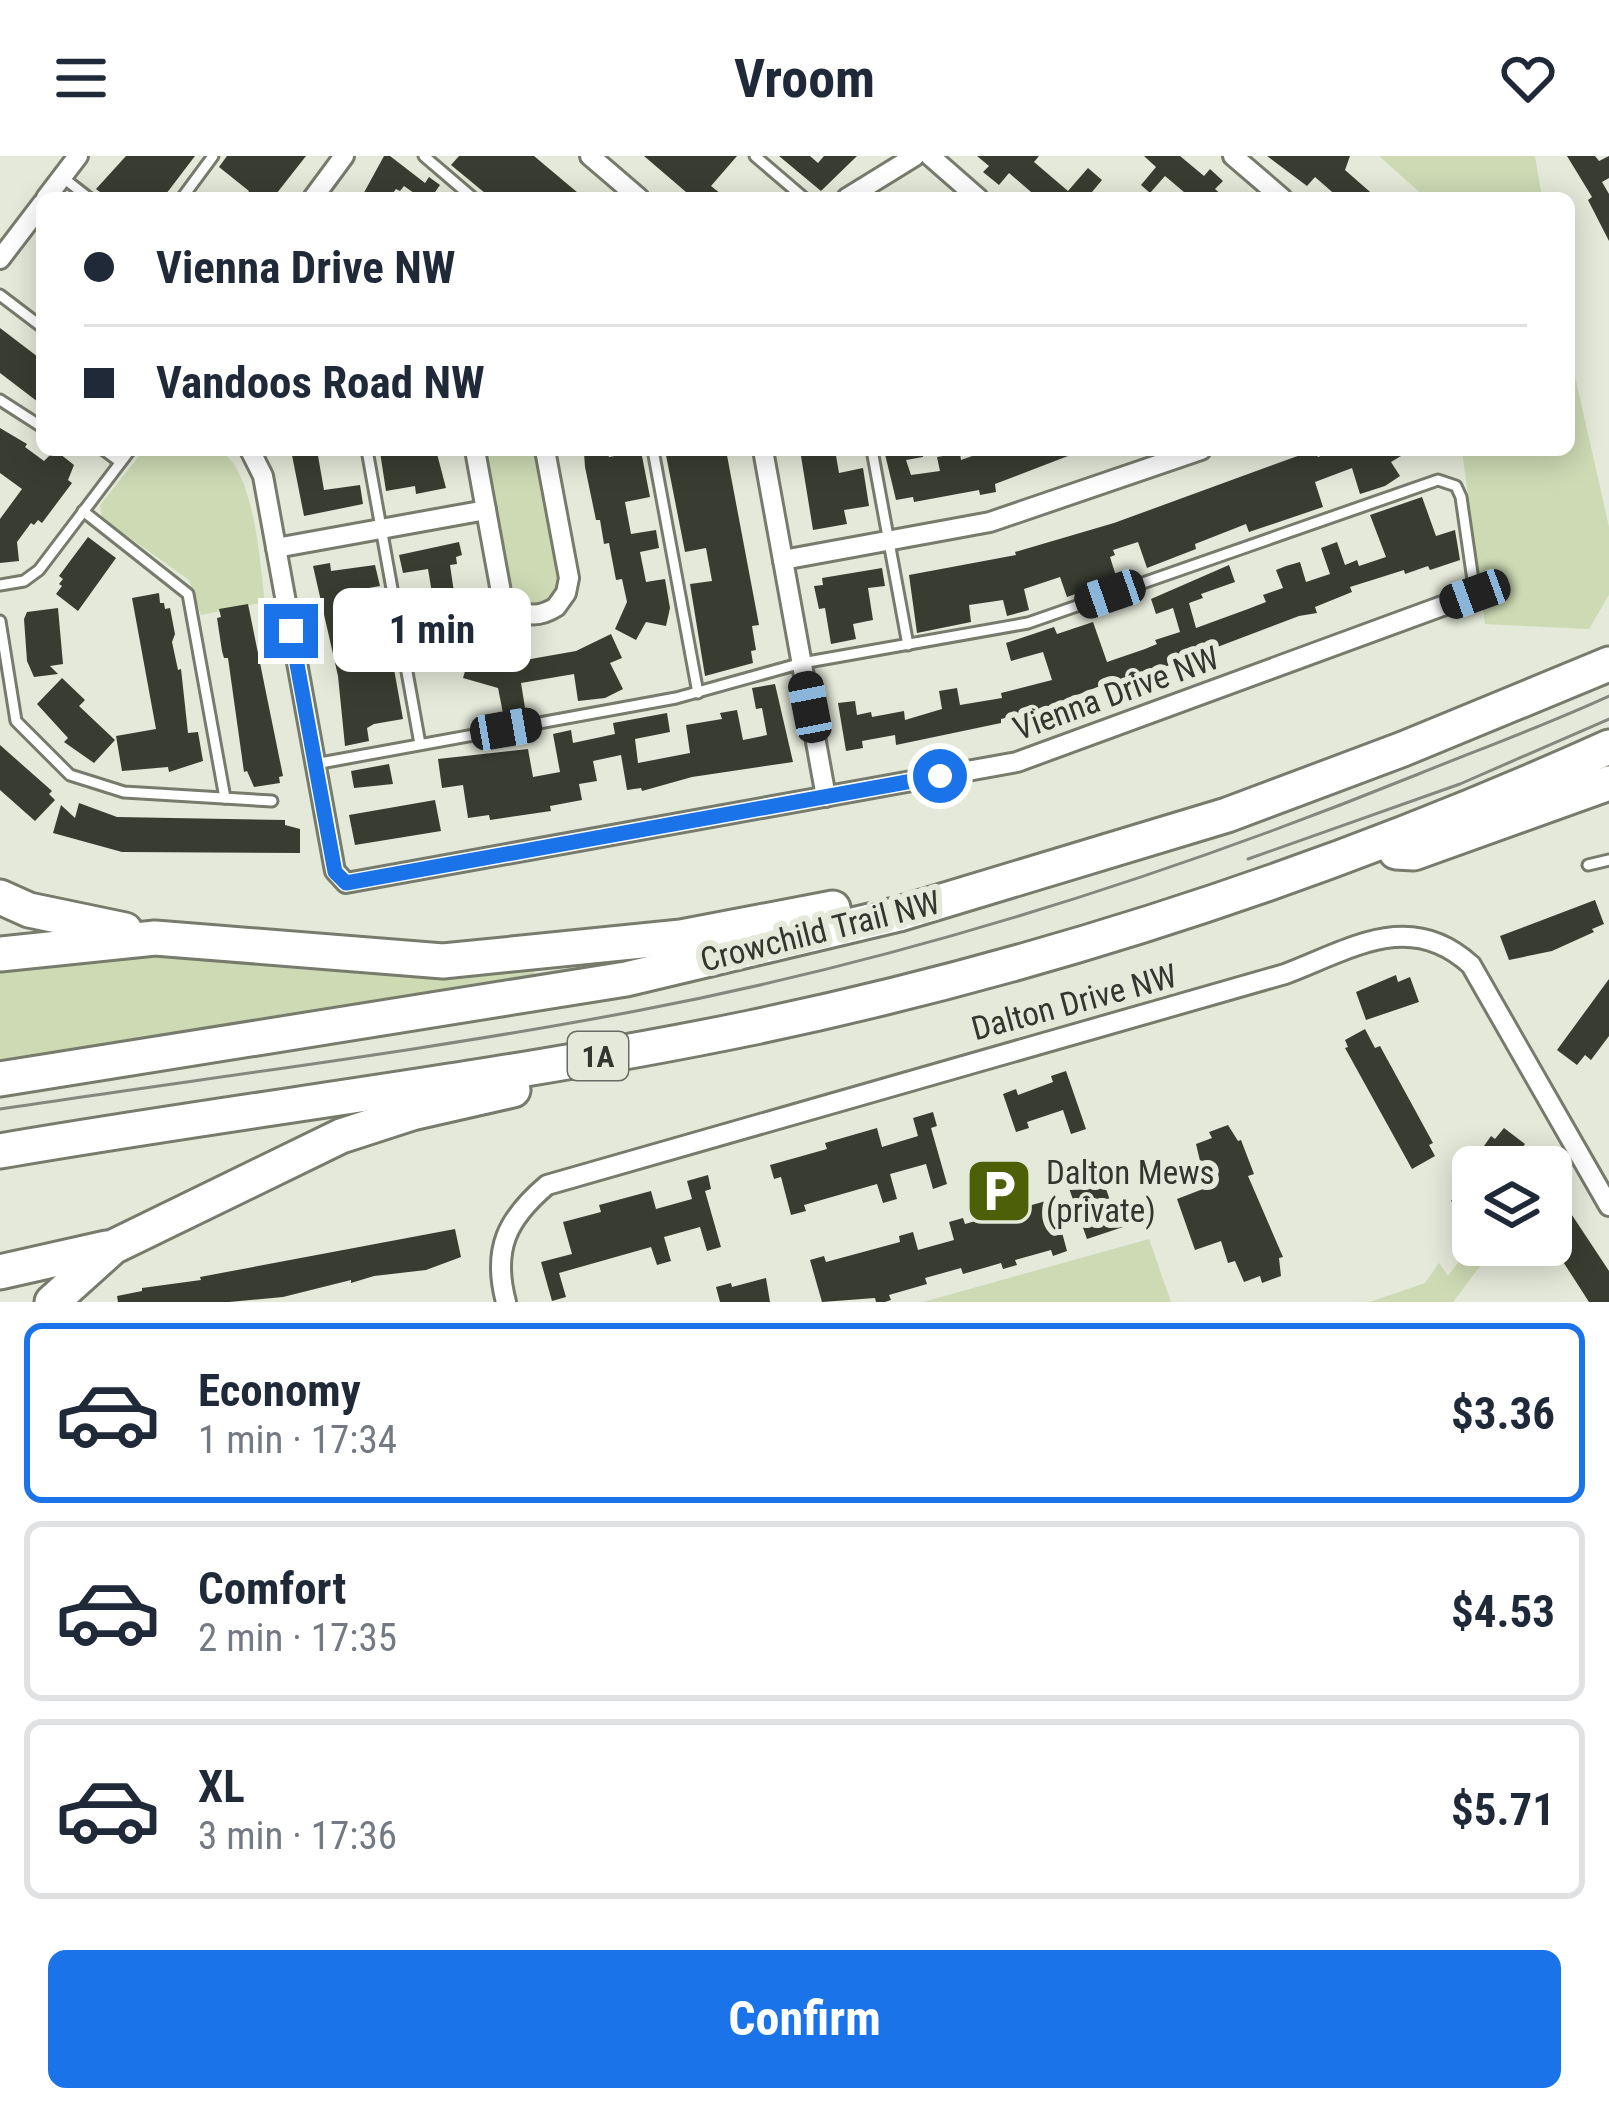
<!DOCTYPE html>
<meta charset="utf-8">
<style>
body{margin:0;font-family:"Roboto Condensed",sans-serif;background:#f6f6f7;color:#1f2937;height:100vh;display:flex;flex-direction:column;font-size:45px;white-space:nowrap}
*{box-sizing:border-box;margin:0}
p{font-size:39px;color:#747a83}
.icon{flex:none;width:66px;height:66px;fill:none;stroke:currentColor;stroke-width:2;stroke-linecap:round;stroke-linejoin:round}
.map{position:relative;height:1146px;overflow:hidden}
.sheet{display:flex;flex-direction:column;background:#fff;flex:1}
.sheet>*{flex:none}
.banner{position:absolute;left:36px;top:36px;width:1539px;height:264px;border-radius:18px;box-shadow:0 6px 30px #0003;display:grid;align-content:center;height:264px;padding:0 48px;background:#fff}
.controls{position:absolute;left:1452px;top:990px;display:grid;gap:24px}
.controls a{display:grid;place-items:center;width:120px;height:120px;border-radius:18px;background:#fff;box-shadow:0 6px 30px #0003;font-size:60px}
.end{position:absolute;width:54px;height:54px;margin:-27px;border:15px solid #1a73e8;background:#fff;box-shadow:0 0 0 6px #fff}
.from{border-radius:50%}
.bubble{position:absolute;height:84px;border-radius:18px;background:#fff;box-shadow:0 6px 30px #0003;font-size:39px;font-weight:700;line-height:84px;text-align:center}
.car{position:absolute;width:36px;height:72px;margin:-36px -18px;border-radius:15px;box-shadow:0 0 9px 3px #0007;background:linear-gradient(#222 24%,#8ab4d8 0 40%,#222 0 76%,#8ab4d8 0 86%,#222 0)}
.banner b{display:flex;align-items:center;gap:42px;height:114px;font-size:45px}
.banner b+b{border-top:3px solid #e0e1e3}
.banner i{width:30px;height:30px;background:#1f2937}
ul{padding:21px 0 0;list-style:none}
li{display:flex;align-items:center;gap:36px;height:180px;margin:0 24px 18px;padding:0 24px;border:6px solid #e0e1e3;border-radius:18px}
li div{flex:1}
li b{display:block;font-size:45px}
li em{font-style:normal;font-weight:700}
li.current{border-color:#1a73e8}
li>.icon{width:108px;height:108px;stroke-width:1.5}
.primary-button{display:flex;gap:24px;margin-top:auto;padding:24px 48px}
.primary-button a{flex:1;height:138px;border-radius:18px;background:#1a73e8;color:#fff;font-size:48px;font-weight:700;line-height:138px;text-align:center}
header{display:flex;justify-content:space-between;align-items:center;height:156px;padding:0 48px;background:#fff;font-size:54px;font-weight:700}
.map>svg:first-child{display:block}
.green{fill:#cddab4}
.building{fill:#393d31}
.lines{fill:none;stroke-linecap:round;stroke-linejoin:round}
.lane-casing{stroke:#767b6c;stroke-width:15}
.street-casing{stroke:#767b6c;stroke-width:24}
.highway-casing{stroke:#767b6c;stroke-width:39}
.lane{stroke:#fff;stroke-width:9}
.street{stroke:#fff;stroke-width:18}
.highway{stroke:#fff;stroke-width:33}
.tram{stroke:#84877d;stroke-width:3}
.route{stroke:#1a73e8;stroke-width:15}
.labels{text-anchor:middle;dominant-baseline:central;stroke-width:12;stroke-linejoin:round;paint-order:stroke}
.shield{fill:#e4e9d9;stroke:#686b62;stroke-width:3}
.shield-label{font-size:30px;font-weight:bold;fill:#33352f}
.street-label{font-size:33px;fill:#33352f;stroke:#e4e9d9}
.poi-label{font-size:33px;fill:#33352f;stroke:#e4e9d9;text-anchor:start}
</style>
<header><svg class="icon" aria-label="menu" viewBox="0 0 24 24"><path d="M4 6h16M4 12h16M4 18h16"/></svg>Vroom<svg class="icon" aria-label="heart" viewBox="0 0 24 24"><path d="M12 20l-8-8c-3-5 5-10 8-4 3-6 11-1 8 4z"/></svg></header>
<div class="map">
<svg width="1609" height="1146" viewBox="0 0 1609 1146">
<rect width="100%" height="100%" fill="#e4e9d9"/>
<!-- green -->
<g class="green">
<path d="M1379,0H1535L1542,42H1426Z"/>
<path d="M1569,194L1609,371V439L1589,473L1485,468L1462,294H1569Z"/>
<path d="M144,294C165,294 201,287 219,295C255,311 260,411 265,446L201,459L189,424L102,362L100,349Z"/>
<path d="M485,294H535L559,423C555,440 547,446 529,447L512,435Z"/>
<path d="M162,796L534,812V818L0,906V809Z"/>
<path d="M1149,1083L1171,1146H923Z"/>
<path d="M1473,1086V1089H1496L1453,1146H1370L1425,1127L1439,1107L1448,1120Z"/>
</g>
<!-- building -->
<g class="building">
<path d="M126,0H195L163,42H108L96,33Z"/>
<path d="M227,0H306L273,42H244L249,35L219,11Z"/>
<path d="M384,0H390L425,27L429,21L440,29L431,42H421L404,30L400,35L396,33L389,42H361Z"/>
<path d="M459,0H534L584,42H491L451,9Z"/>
<path d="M644,0H737L711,30L726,42H693Z"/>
<path d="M779,0H810L818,7L824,0H857L821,35Z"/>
<path d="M977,0H1039L1034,6L1068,35L1088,12L1102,24L1087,42H1038L1009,17L999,29L983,16L989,10Z"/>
<path d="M1144,0H1180L1204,20L1210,13L1223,25L1215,33L1225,42H1191L1165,20L1150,37L1141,29L1156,11Z"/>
<path d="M1267,0H1350L1345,14L1377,42H1339L1315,21L1307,30Z"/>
<path d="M1567,0H1595L1599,5L1609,0V22L1602,26L1609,38V85L1588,44L1592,41Z"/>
<path d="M0,172L42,204V249L0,217Z"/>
<path d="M0,272L27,288L25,291L44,305L55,294L74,309L68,324L72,327L42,367L38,364L34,369L31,367L17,386L19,405L0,407V363L22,333L0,317Z"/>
<path d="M291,294H317L324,334L360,329L363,348L304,360Z"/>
<path d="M436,294L446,332L416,338L415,330L386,335L380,296Z"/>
<path d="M606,294L609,301L641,295L650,341L625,346L631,378L656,374L659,392L640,396L646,426L665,423L670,452L666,470L646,466L636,484L615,473L627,446L622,423L616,424L609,387L604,388L600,364H596L585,311L584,297Z"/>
<path d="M665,294H726L759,469L752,470L756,494L751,495L753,507L705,520L690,428L712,425L706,392L685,396Z"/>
<path d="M800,294H835L839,317L863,312L869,350L844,354L847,368L813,374Z"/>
<path d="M884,294H922L923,301L906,304L911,319L940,315L937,301L960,297L961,304L989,294L1081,295L995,328L996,336L980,339L979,334L914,346L913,341L896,344Z"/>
<path d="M1314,294L1318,301L1336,294H1411L1391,306L1400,320L1385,330L1360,338L1352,312L1315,326L1323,351L1249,376L1246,368L1195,388L1196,393L1147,412L1138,386L1113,394L1115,399L1110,401L1116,420L1083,432L1084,435L1067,441L1060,421L1024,433L1029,454L1007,460L1003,444L969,449L971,466L917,477L909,419L1016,399L1015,396L1114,367Z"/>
<path d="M1422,341L1436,380L1455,374L1460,404L1430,414L1428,410L1405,418L1404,414L1350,431L1352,436L1315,451L1317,457L1299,460L1120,528L1118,523L1041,553L1001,563V567L896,589L895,579L862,585L863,592L846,595L838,547L855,545L857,559L871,556L872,561L904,555L905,564L942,553L939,535L957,532L960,549L1002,542L1001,537L1052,524L1043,496L1011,505L1006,487L1054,471L1057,478L1093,466L1107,506L1145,493L1157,488L1155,484L1180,476L1173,452L1156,458L1151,443L1229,409L1235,426L1201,438L1203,442L1189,447L1196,472L1248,453L1266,446L1263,439L1283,432L1276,414L1286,410L1300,406L1306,426L1330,418L1321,392L1337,386L1345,409L1357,404L1359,410L1386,401L1370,359Z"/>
<path d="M88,381L116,402L78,455L56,438L62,430L59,428L63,423L59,420Z"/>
<path d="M459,386L462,399L456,401L457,408L450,409L458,464L470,488L448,499L432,466L411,470L407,451L433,447V443L428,413L403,417L399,399Z"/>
<path d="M330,407L331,415L375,409L380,430L357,434L366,484L388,480L403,563L374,568L367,572L369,585L345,590L338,520L313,410Z"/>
<path d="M882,412L885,430L868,432L873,464L853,468L856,483L831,488L825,452L819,453L814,430L823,429L822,422Z"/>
<path d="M159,437L160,447H164L165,453L170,452L175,478L172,486L178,514L181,513L188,577L198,576L203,605L169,616L168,611L122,615L116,580L156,573L132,442Z"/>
<path d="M248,448L283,620L279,621L280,627L254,631L247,615L244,616L228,502H224L222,495L217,462L221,461L219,453Z"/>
<path d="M58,452L63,508L50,510L58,518L34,521L27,505L24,463L27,456Z"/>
<path d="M611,478L622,502L610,507L623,533L605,542L578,545L574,518L521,527L526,558L504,562L498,532L463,522L471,495L508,507L576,495Z"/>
<path d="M62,522L85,544L79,550L115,584L94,607L64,586L68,582L37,548Z"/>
<path d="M775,528L793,606L692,621L642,635L641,632L627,634L621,599L593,605L597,625L579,628L582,644L550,650L551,655L490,664L489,659L468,662L463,629L442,632L438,603L528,593L533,621L560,616L553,578L571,574L573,587L615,578L613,567L667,557L670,576L635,583L638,607L690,597L686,569L722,563L720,557L737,554L743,584L767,579L762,552L756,553L752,532Z"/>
<path d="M0,589L52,635L49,638L55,644L35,665L0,634Z"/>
<path d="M389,608L393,628L354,632L351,615Z"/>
<path d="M435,644L441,675L355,689L349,659Z"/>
<path d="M79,647L117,661L285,664V669L300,673V697L122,696L53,677L61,649L75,662Z"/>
<path d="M1595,744L1604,768L1592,773L1594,776L1552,795L1509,804L1500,780Z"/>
<path d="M1396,819L1398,826L1410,821L1419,846L1366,864L1356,836Z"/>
<path d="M1609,823V880L1591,904L1585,899L1577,909L1557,894Z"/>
<path d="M1365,873L1375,892L1380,890L1433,987L1429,989L1435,1000L1412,1013L1345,892L1348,891L1345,884Z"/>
<path d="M1066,915L1086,973L1071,978L1063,954L1027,966L1029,972L1016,976L1003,938L1016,933L1018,939L1053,926L1051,920Z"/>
<path d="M933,956L937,970L931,972L947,1028L933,1033L926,1008L890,1018L897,1043L883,1047L877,1028L804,1049L806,1055L791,1059L781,1021L774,1023L770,1009L827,993L825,987L877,972L882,991L918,980L913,962Z"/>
<path d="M1228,969L1238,985L1241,984L1254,1018L1248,1020L1283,1101L1279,1102L1281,1120L1262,1127L1260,1120L1244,1126L1235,1105L1228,1107L1221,1085L1195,1094L1177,1043L1203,1033L1195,1012L1201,1009L1196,988L1212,982L1209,976Z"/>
<path d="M1504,972L1525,988L1508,1011H1473V1061L1451,1045L1460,1033L1456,1030L1491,980L1495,983Z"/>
<path d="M1104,1007L1108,1020L1102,1022L1115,1058L1121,1056L1126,1070L1087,1083L1065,1021Z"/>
<path d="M708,1019L711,1033L705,1035L721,1091L707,1095L700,1071L664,1081L671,1105L657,1109L651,1091L559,1117L566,1141L552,1145L541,1106L572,1098L563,1066L601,1056L599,1049L651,1035L656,1053L692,1043L687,1025Z"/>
<path d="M1053,1043L1067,1095L1053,1100L1051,1094L1015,1104L1017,1109L1003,1113L1001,1107L963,1118L961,1112L925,1122L927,1128L889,1139L891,1144L885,1146H876L875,1142L822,1146L810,1104L824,1100L826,1106L900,1086L899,1080L913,1076L918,1094L954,1084L949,1066L963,1062L965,1068Z"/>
<path d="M1566,1050L1609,1115V1146H1589L1551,1087V1060Z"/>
<path d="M455,1073L461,1101L426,1114L374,1120L351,1127V1124L283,1141L229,1146H118L117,1140L142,1135V1132L201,1124L200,1121Z"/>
<path d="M766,1122L770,1146H720L716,1131L731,1127L732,1131Z"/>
</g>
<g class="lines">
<defs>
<g id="lane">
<path d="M424,0L473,42"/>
<path d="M755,0L804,42"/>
<path d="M62,21L89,42"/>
<path d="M182,42L213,0"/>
<path d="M0,139L42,171"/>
<path d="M0,244L42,271"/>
<path d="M104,294L120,306"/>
<path d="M367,294L420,588"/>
<path d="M653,294L698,537"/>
<path d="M872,294L908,489"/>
<path d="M83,355L188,438L225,642"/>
<path d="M0,429L24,425L39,414L130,294"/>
<path d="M0,465L16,565L70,619L124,636L272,645"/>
<path d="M315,608L676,542L802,507L1028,467L1438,324L1456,330L1461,341L1475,438"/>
<path d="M1588,709L1609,704"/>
</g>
<g id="street">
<path d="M590,0L639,42"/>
<path d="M930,0L978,42"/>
<path d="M1233,0L1282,42"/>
<path d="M46,42L78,0"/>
<path d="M313,42L344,0"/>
<path d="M847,42L915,0"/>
<path d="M0,103L42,48"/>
<path d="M250,294L263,320L335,715L346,727L1017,606L1475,438"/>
<path d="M475,294L501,436C513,459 534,465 556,451L566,437L569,422L545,294"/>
<path d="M763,294L826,641"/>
<path d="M276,392L486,354"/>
<path d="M783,404L990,366L1201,294"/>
<path d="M506,1146C492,1093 507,1063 547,1029L1285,818C1351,793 1410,753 1471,809L1609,1050"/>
</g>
<g id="highway">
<path d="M1396,696L1414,697L1609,627"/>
<path d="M0,741L29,754L125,774"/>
<path d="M0,798L155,782L443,805L681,781L833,752"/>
<path d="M0,923L626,823L899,758L1227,659L1403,593L1609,508"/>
<path d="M0,995C250,952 502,923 750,872C1046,810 1334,715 1609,591"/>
<path d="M0,1116L106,1092"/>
<path d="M52,1146L113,1091L341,980L412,957L513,934"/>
</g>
</defs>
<!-- lane casing -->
<use href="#lane" class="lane-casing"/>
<!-- street casing -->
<use href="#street" class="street-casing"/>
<!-- highway casing -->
<use href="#highway" class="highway-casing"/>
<!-- lane -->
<use href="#lane" class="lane"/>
<!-- street -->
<use href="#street" class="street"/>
<!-- highway -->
<use href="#highway" class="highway"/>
<!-- tram -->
<g class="tram">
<path d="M1248,703L1460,628L1609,563"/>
<path d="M0,953C212,921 426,895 636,855C904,804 1164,721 1416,619C1480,593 1546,569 1609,540"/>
</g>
</g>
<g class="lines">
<!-- route -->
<path class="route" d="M291,475L335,716L346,727L940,620"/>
</g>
<!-- icons -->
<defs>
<symbol id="parking-square" viewBox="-11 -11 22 22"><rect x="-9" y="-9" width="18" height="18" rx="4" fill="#4d6007" stroke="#e4e9d9"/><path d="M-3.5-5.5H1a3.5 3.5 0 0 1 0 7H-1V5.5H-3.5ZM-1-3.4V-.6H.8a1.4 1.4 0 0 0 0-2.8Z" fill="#fff"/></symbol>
</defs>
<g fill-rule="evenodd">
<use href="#parking-square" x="961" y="997" width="76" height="76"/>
</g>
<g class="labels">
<!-- shield labels -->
<rect class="shield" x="568" y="876" width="60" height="48" rx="9"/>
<g class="shield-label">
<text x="598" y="900">1A</text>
</g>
<!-- street labels -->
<g class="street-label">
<text transform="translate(1116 537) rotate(-20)">Vienna Drive NW</text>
<text transform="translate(820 775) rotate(-14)">Crowchild Trail NW</text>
<text transform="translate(1074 846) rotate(-15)">Dalton Drive NW</text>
</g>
<!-- poi labels -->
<g class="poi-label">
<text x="1046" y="1016">Dalton Mews<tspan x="1046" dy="38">(private)</tspan></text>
</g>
</g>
</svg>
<div class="controls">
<a><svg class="icon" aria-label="layers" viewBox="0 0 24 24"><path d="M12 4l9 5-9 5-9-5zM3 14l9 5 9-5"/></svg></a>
</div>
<i class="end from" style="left:940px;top:620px"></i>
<i class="end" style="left:291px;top:475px"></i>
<div class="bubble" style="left:333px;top:432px;width:198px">1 min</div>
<i class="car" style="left:1110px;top:438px;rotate:251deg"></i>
<i class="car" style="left:1475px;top:438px;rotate:250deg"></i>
<i class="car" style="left:810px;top:551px;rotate:349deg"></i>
<i class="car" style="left:506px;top:573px;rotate:80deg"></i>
<div class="banner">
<b><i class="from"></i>Vienna Drive NW</b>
<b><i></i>Vandoos Road NW</b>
</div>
</div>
<section class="sheet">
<ul>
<li class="current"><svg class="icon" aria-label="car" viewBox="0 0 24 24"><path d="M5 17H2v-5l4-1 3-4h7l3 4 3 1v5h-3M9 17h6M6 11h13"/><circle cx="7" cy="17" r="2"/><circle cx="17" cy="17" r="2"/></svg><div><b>Economy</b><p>1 min · 17:34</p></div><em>$3.36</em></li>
<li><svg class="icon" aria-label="car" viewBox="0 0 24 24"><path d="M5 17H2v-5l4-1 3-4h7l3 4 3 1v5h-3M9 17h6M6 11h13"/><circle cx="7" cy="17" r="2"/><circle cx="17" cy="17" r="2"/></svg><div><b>Comfort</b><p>2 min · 17:35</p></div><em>$4.53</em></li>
<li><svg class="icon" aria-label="car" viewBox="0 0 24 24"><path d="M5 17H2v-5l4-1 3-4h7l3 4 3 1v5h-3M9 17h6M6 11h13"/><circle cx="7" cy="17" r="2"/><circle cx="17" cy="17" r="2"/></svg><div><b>XL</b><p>3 min · 17:36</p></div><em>$5.71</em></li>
</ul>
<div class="primary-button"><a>Confirm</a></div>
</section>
